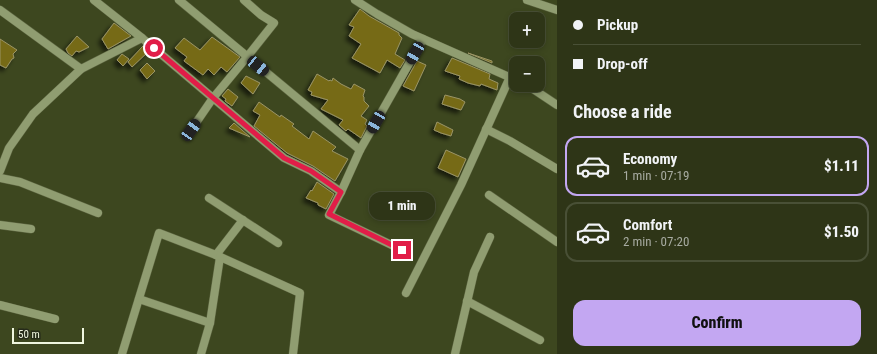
<!DOCTYPE html>
<meta charset="utf-8">
<style>
body{margin:0;font-family:"Roboto Condensed",sans-serif;background:#3a4024;color:#f1f3f6;height:100vh;display:flex;flex-direction:column;font-size:15px;white-space:nowrap}
*{box-sizing:border-box;margin:0}
p{font-size:13px;color:#a7aba1}
.icon{flex:none;width:22px;height:22px;fill:none;stroke:currentColor;stroke-width:2;stroke-linecap:round;stroke-linejoin:round}
.map{position:relative;flex:1;overflow:hidden}
.panel{display:flex;flex-direction:column;background:#2e3517;width:320px}
.panel>*{flex:none}
.banner{display:grid;align-content:center;height:88px;padding:0 16px;background:#2e3517}
.tools{position:absolute;left:509px;top:12px;display:grid;gap:8px}
.tools a{display:grid;place-items:center;width:36px;height:36px;border-radius:8px;background:#2e3517;box-shadow:0 2px 6px #0003,0 0 0 1px #495036;font-size:20px}
.scale{position:absolute;left:12px;bottom:10px;width:72px;box-sizing:border-box;padding-left:4px;border:2px solid #eff6df;border-top:0;font-size:11px;line-height:14px;white-space:nowrap;color:#eff6df;-webkit-text-stroke:3px #262b1a;paint-order:stroke}
.end{position:absolute;width:18px;height:18px;margin:-9px;border:5px solid #e11d48;background:#fff;box-shadow:0 0 0 2px #fff}
.from{border-radius:50%}
.bubble{position:absolute;height:28px;border-radius:12px;background:#2e3517;box-shadow:0 2px 6px #0003,0 0 0 1px #495036;font-size:13px;font-weight:800;line-height:28px;text-align:center}
.car{position:absolute;width:12px;height:24px;margin:-12px -6px;border-radius:5px;box-shadow:0 0 3px 1px #0007;background:linear-gradient(#222 24%,#8ab4d8 0 40%,#222 0 76%,#8ab4d8 0 86%,#222 0)}
.banner b{display:flex;align-items:center;gap:14px;height:38px;font-size:15px}
.banner b+b{border-top:1px solid #495036}
.banner i{width:10px;height:10px;background:#f1f3f6}
ul{padding:0;list-style:none}
li{display:flex;align-items:center;gap:12px;height:60px;margin:0 8px 6px;padding:0 8px;border:2px solid #495036;border-radius:12px}
li div{flex:1}
li b{display:block;font-size:15px}
li em{font-style:normal;font-weight:800}
li.active{border-color:#c3a7f2}
li>.icon{width:36px;height:36px;stroke-width:1.5}
h2{padding:0 16px;font-size:18px;line-height:48px}
.action{display:flex;gap:8px;margin-top:auto;padding:8px 16px}
.action a{flex:1;height:46px;border-radius:12px;background:#c3a7f2;color:#111;font-size:16px;font-weight:800;line-height:46px;text-align:center}
main{display:flex;flex:1;min-height:0}
.map>svg:first-child{display:block}
.building{fill:#766a16;stroke:#9a9466;filter:url(#shadow)}
.lines{fill:none;stroke-linecap:round;stroke-linejoin:round}
.street-casing{stroke:#5d6541;stroke-width:9}
.street{stroke:#909d71;stroke-width:8}
.route{stroke:#e11d48;stroke-width:5}
</style>
<main>
<div class="map">
<svg width="557" height="354" viewBox="0 0 557 354">
<defs>
<filter id="shadow"><feDropShadow dx="-3.5" dy="3.5" stdDeviation="2" flood-color="#0009"/></filter>
</defs>
<rect width="100%" height="100%" fill="#3d471f"/>
<!-- building -->
<g class="building">
<path d="M360,9L369,16L399,33V35L402,38L395,54L405,60L400,68L387,60L380,73L352,58L361,44L349,36L354,27L349,25Z"/>
<path d="M114,23L131,36L108,49L102,39Z"/>
<path d="M77,36L89,47L79,52L76,51L72,56L68,53L66,49Z"/>
<path d="M212,37L240,57L227,72L221,67L214,75L208,69L203,75L184,61L187,57L175,48L184,38L200,50Z"/>
<path d="M0,39L17,50L13,54L14,58L12,59L6,68L0,65Z"/>
<path d="M143,46L149,51L132,67L128,62Z"/>
<path d="M468,53L492,61V63Z"/>
<path d="M122,54L129,59L123,66L117,60Z"/>
<path d="M452,58L490,74L489,79L498,83L497,90L481,84L480,86L468,83L459,79L460,76L445,71Z"/>
<path d="M417,61L426,65L414,91L403,86Z"/>
<path d="M147,63L155,71L147,79L140,70Z"/>
<path d="M317,74L329,81L330,80L332,81L333,78L341,84L351,89L354,84L365,90L363,96L364,97V101L369,106L361,116L367,120L365,124L367,126L361,138L348,129L346,131L339,125L343,120L321,109L328,100L311,95L312,92L308,90Z"/>
<path d="M246,76L260,83L253,94L241,83Z"/>
<path d="M228,89L238,97L232,106L225,101L226,99L222,96Z"/>
<path d="M445,95L460,99L465,102L461,110L442,104Z"/>
<path d="M259,102L280,117L281,115L294,124L292,126L309,139L313,131L336,147L332,151L348,159L335,181L313,166L287,153L254,126L260,115L253,111Z"/>
<path d="M437,122L453,130L451,136L441,133L434,130Z"/>
<path d="M234,123L250,137L229,128Z"/>
<path d="M446,150L466,159L458,177L438,168Z"/>
<path d="M317,182L334,194L326,209L318,205V203L306,198L311,190L312,191Z"/>
</g>
<g class="lines">
<defs>
<g id="street">
<path d="M94,0L142,38"/>
<path d="M179,0L360,150L341,192"/>
<path d="M355,0L377,14L412,34L516,80"/>
<path d="M527,0L557,10"/>
<path d="M0,10L81,69"/>
<path d="M527,85L557,105"/>
<path d="M486,129L510,141L557,169"/>
<path d="M191,130L213,98L247,57L274,23L261,15L244,0"/>
<path d="M360,150L423,39"/>
<path d="M0,171L9,148L33,114L81,69L142,38L284,158L311,171L341,192L329,215L402,250"/>
<path d="M0,178L20,182L98,213"/>
<path d="M489,195L557,242"/>
<path d="M209,198L278,243"/>
<path d="M0,225L31,229"/>
<path d="M216,255L243,220"/>
<path d="M406,293L461,185L510,77"/>
<path d="M139,299L210,323"/>
<path d="M467,301L540,340"/>
<path d="M0,305L55,319"/>
<path d="M122,354L159,233L216,255L300,293L293,354"/>
<path d="M201,354L210,323L220,257"/>
<path d="M455,354L474,272L490,237"/>
</g>
</defs>
<!-- street casing -->
<use href="#street" class="street-casing"/>
<!-- street -->
<use href="#street" class="street"/>
</g>
<g class="lines">
<!-- route -->
<path class="route" d="M154,48L284,158L311,171L341,192L329,214L402,250"/>
</g>
</svg>
<div class="tools">
<a>+</a>
<a>−</a>
</div>
<div class="scale">50 m</div>
<i class="end from" style="left:154px;top:48px"></i>
<i class="end" style="left:402px;top:250px"></i>
<div class="bubble" style="left:369px;top:192px;width:66px">1 min</div>
<i class="car" style="left:415px;top:53px;rotate:210deg"></i>
<i class="car" style="left:258px;top:66px;rotate:129deg"></i>
<i class="car" style="left:376px;top:122px;rotate:210deg"></i>
<i class="car" style="left:191px;top:130px;rotate:35deg"></i>
</div>
<section class="panel">
<div class="banner">
<b><i class="from"></i>Pickup</b>
<b><i></i>Drop-off</b>
</div>
<h2>Choose a ride</h2>
<ul>
<li class="active"><svg class="icon" aria-label="car" viewBox="0 0 24 24"><path d="M5 17H2v-5l4-1 3-4h7l3 4 3 1v5h-3M9 17h6M6 11h13"/><circle cx="7" cy="17" r="2"/><circle cx="17" cy="17" r="2"/></svg><div><b>Economy</b><p>1 min · 07:19</p></div><em>$1.11</em></li>
<li><svg class="icon" aria-label="car" viewBox="0 0 24 24"><path d="M5 17H2v-5l4-1 3-4h7l3 4 3 1v5h-3M9 17h6M6 11h13"/><circle cx="7" cy="17" r="2"/><circle cx="17" cy="17" r="2"/></svg><div><b>Comfort</b><p>2 min · 07:20</p></div><em>$1.50</em></li>
</ul>
<div class="action"><a>Confirm</a></div>
</section>
</main>
